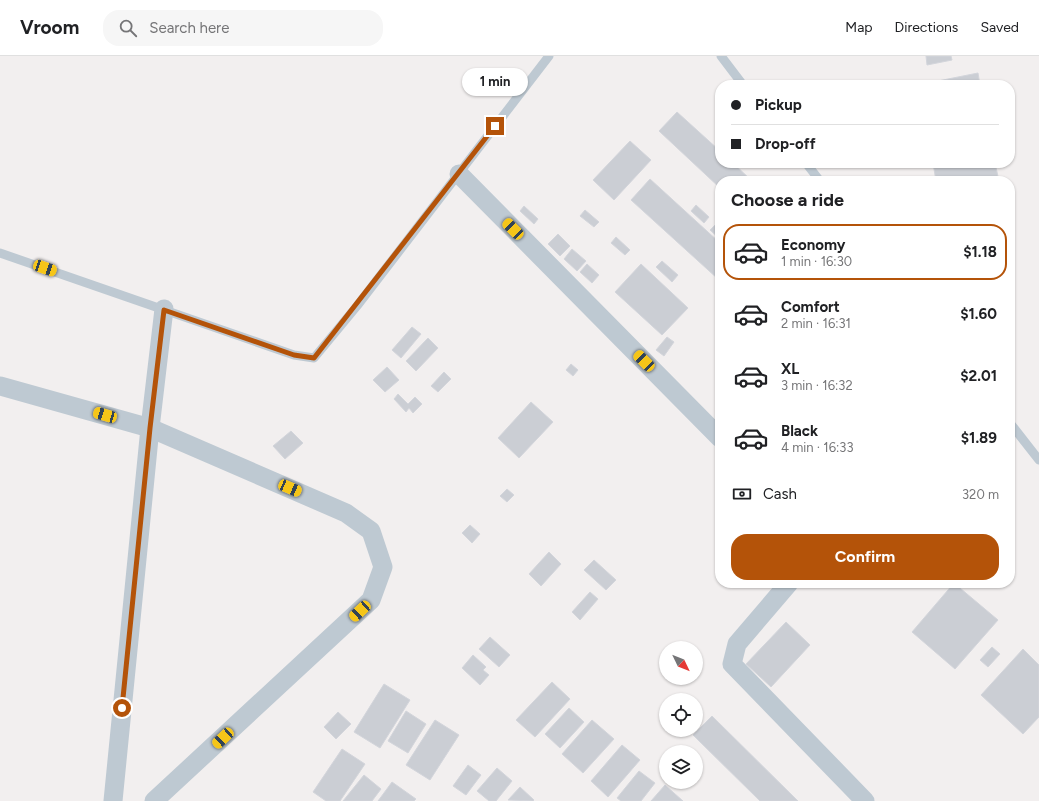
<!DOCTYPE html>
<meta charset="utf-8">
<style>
body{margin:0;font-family:Figtree,sans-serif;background:#f6f6f6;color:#202124;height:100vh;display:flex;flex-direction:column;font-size:15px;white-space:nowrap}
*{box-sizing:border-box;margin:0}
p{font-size:13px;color:#757577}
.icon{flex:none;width:22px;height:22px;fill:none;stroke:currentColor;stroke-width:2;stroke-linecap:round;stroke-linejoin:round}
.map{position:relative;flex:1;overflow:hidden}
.side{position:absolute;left:715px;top:120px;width:300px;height:412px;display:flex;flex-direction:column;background:#fff;border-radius:16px;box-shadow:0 1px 3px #0004}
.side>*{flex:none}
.top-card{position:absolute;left:715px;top:24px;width:300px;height:88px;border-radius:16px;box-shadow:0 1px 3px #0004;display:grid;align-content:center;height:88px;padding:0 16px;background:#fff}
.needle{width:26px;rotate:133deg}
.buttons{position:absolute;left:659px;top:585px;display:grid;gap:8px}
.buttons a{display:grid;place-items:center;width:44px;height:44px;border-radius:50%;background:#fff;box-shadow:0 1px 3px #0004;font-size:20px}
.end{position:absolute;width:18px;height:18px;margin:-9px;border:5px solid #b45309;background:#fff;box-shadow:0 0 0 2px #fff}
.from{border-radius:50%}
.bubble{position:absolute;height:28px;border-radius:14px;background:#fff;box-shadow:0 1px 3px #0004;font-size:13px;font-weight:700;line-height:28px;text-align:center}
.car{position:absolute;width:12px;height:24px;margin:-12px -6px;border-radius:5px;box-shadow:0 0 3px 1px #0007;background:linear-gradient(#f5c518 24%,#345 0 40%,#f5c518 0 76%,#345 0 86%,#f5c518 0)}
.top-card b{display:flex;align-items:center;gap:14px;height:38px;font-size:15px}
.top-card b+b{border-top:1px solid #e0e0e0}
.top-card i{width:10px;height:10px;background:#202124}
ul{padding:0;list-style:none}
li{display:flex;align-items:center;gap:12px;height:56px;margin:0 8px 6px;padding:0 8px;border:2px solid transparent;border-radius:16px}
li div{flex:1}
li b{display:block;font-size:15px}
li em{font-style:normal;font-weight:700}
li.current{border-color:#b45309}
li>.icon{width:36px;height:36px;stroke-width:1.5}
h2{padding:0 16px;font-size:18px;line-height:48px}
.pay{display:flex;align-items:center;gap:10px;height:44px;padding:0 16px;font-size:15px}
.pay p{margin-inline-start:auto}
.primary-button{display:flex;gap:8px;margin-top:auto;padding:8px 16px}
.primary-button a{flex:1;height:46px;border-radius:16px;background:#b45309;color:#fff;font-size:16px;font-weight:700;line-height:46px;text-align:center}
header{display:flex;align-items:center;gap:24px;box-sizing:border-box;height:56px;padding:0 20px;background:#fff;border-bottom:1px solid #e0e0e0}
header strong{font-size:19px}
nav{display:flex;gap:22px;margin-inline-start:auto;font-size:14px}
.search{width:280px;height:36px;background:#f6f6f6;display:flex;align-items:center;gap:10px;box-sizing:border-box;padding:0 14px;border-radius:16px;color:#757577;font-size:15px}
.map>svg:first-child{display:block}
.building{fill:#cbced4;stroke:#d3d5db}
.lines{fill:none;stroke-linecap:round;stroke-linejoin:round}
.service{stroke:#bec9d2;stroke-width:9}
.minor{stroke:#bec9d2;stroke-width:19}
.route{stroke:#b45309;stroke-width:5}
</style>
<header>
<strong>Vroom</strong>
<div class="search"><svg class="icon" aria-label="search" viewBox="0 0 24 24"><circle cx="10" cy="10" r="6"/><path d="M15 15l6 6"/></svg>Search here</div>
<nav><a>Map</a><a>Directions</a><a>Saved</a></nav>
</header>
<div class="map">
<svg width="1039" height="745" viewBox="0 0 1039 745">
<rect width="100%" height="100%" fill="#f2efef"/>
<!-- building -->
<g class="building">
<path d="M926,0H951L952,4L927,9Z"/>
<path d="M978,17L980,29H918Z"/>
<path d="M677,56L720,95V107H733L752,125H720V132L659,75Z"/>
<path d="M630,85L651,104L614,144L593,124Z"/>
<path d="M933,107H995L999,125H936Z"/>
<path d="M650,123L720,187V222L718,223L631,144Z"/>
<path d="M696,149L709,161L704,167L691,155Z"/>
<path d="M524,150L538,163L534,168L520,155Z"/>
<path d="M585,154L599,166L594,171L580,160Z"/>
<path d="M716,168L720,172V183L710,174Z"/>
<path d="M558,178L570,190L560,200L548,188Z"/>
<path d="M616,181L630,194L625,199L611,187Z"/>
<path d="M572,193L586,205L577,215L564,203Z"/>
<path d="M662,205L678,219L672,226L656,211Z"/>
<path d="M587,208L599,219L592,227L580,216Z"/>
<path d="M641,208L688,252L662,279L615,236Z"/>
<path d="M412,271L421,278L401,302L392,294Z"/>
<path d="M667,281L674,286L664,300L656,294Z"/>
<path d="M428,282L438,292L416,315L406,305Z"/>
<path d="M571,308L578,314L573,320L566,314Z"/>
<path d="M387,311L399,324L385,336L373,324Z"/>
<path d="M444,316L451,323L438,336L431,330Z"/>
<path d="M398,338L408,348L415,341L422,348L413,357L409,352L406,356L394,343Z"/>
<path d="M531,346L553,366L519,402L498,382Z"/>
<path d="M291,375L303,387L285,403L273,390Z"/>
<path d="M507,433L514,439L507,446L500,440Z"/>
<path d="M470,469L480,478L472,487L462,477Z"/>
<path d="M549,496L561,508L541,530L529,518Z"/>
<path d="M594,504L616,524L606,534L584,514Z"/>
<path d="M954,527L998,564L955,613L912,576Z"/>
<path d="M590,536L598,543L580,564L572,556Z"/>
<path d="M786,566L810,589L771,631L746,608Z"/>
<path d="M490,581L510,599L499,611L479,593Z"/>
<path d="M992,591L1000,598L988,611L980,604Z"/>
<path d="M1023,593L1039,609V661L1023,678L981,639Z"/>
<path d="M473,599L486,611L483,614L489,619L480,629L462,612Z"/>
<path d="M552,626L570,643L535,681L516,664Z"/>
<path d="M384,628L410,644L380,692L354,676Z"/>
<path d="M569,652L584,666L560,692L545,678Z"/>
<path d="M406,655L426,668L408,697L388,685Z"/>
<path d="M338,656L351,668L336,683L324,671Z"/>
<path d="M712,660L798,745H760L693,679Z"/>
<path d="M435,664L459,679L430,724L406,709Z"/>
<path d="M592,664L614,683L583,717L562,698Z"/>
<path d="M622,689L640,704L608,741L591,725Z"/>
<path d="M342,693L365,708L340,745H326L313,736Z"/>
<path d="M468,709L481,719L466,739L453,730Z"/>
<path d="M497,712L512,725L496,745H489L477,735Z"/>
<path d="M639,715L655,727L641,745H621L617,742Z"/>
<path d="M364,719L381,733L372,745H343Z"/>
<path d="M392,726L416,743L414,745H378Z"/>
<path d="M665,729L683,745H651Z"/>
<path d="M520,731L534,744L533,745L508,744Z"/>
</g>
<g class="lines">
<!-- service -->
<g class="service">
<path d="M721,0L743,29"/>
<path d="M806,107L820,125"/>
<path d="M0,197L294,299L314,302L357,250L549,0"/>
<path d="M1010,367L1039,404"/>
</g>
<!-- minor -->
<g class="minor">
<path d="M459,118L720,382"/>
<path d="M0,330L150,372L346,457L371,475L383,511L371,544L154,745"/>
<path d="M789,527L737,588L732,608L865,745"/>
<path d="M113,745L150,372L164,253"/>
</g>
</g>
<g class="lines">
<!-- route -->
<path class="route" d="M122,652L150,372L164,254L294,299L314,302L495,70"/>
</g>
</svg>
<div class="buttons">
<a><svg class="needle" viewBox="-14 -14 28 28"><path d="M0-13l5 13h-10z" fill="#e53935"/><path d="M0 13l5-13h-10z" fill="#757577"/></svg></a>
<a><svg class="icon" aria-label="locate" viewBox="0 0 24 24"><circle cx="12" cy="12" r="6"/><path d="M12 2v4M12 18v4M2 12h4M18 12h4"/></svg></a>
<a><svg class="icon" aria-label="layers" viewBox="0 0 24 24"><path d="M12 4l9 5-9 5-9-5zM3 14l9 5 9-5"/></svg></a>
</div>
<i class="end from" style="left:122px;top:652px"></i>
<i class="end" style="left:495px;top:70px"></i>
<div class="bubble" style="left:462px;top:12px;width:66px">1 min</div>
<i class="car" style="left:513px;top:173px;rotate:315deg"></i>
<i class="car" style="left:45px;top:212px;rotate:109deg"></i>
<i class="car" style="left:644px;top:305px;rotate:315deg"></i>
<i class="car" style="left:105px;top:359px;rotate:286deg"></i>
<i class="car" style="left:290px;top:432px;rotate:113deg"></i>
<i class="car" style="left:360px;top:555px;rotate:227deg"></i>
<i class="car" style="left:223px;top:682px;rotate:227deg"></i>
<div class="top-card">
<b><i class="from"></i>Pickup</b>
<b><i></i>Drop-off</b>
</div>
<section class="side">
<h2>Choose a ride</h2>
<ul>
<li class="current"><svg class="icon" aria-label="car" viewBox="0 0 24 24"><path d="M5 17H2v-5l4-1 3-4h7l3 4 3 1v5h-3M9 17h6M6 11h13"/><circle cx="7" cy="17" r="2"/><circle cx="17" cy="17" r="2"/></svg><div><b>Economy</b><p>1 min · 16:30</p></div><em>$1.18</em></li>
<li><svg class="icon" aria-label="car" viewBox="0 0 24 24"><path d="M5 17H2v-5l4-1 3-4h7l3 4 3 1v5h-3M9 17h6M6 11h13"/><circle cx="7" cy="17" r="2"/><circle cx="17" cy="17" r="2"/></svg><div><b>Comfort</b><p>2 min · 16:31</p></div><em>$1.60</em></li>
<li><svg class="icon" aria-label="car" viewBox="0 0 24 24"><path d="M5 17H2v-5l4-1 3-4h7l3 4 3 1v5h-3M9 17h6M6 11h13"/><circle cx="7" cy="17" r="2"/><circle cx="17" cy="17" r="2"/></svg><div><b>XL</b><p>3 min · 16:32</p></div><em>$2.01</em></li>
<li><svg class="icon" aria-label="car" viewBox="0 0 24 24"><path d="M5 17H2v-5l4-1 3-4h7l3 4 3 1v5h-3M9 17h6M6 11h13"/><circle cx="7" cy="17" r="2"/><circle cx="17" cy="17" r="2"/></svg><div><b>Black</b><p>4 min · 16:33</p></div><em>$1.89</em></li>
</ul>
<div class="pay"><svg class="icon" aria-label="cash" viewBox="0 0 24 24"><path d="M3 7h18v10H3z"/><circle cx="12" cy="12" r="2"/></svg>Cash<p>320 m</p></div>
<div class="primary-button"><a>Confirm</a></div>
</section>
</div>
